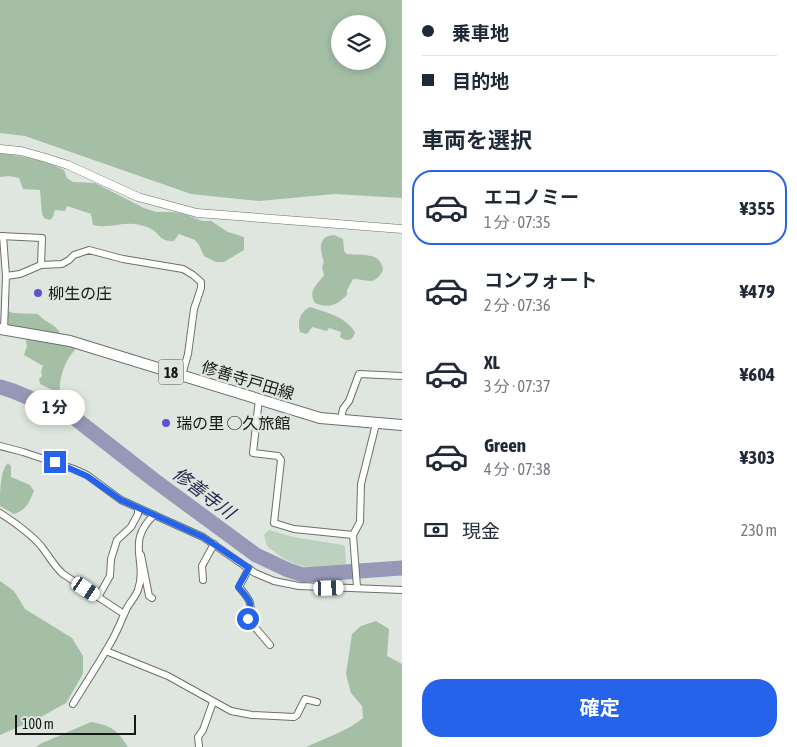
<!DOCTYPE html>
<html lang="ja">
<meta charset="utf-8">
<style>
body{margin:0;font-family:"Asap Condensed","Noto Sans JP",sans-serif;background:#f2f2f3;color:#1f2937;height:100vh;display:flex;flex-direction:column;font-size:19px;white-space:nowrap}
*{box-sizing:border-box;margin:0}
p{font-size:16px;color:#747a83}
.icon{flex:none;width:28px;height:28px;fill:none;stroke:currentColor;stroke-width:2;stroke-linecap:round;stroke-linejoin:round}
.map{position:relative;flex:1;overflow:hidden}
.drawer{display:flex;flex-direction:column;background:#fff;width:395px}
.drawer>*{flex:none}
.hud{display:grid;align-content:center;height:110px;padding:0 20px;background:#fff}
.buttons{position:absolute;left:331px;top:15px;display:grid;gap:10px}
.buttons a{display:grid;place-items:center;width:55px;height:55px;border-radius:50%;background:#fff;box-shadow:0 2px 8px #0003;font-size:25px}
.scale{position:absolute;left:15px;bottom:12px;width:121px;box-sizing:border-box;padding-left:5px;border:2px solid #161916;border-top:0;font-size:14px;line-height:18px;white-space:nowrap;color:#161916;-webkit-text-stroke:4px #dee6df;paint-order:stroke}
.end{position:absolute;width:22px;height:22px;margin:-11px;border:6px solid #2563eb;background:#fff;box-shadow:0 0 0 2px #fff}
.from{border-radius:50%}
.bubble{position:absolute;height:35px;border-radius:18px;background:#fff;box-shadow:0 2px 8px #0003;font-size:16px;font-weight:700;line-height:35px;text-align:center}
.car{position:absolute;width:15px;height:30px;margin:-15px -8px;border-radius:6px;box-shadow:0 0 4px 1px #0007;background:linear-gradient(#fff 24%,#345 0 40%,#fff 0 76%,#345 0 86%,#fff 0)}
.hud b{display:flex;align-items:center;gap:18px;height:48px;font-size:19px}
.hud b+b{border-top:1px solid #e0e1e3}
.hud i{width:12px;height:12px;background:#1f2937}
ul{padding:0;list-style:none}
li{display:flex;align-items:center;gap:15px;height:75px;margin:0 10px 8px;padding:0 10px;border:2px solid transparent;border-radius:20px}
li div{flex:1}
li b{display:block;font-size:19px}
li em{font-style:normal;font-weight:700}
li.current{border-color:#2563eb}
li>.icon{width:45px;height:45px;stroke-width:1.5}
h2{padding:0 20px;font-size:22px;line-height:60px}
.pay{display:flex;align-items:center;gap:12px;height:55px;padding:0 20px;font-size:19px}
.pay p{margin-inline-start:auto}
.cta{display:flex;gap:10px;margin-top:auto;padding:10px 20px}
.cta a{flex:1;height:58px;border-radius:20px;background:#2563eb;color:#fff;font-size:20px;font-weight:700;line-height:58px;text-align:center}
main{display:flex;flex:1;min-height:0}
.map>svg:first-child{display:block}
.green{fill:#bdd1bf}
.forest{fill:#a4bfa6;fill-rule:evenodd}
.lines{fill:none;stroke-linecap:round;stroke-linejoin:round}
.river{stroke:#9797b7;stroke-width:15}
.minor-casing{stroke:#6a716a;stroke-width:8}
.tertiary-casing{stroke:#6a716a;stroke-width:9}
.primary-casing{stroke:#6a716a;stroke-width:12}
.minor{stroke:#fff;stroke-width:6}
.tertiary{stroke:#fff;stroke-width:8}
.primary{stroke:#fff;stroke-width:10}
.route{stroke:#2563eb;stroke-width:6}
.poi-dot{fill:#6252cb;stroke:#dee6df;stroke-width:2}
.labels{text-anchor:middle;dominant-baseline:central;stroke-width:5;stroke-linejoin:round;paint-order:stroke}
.shield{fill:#dee6df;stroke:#525652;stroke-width:1}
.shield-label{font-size:15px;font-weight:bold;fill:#161916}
.poi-label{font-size:16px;fill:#161916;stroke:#dee6df;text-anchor:start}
.street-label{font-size:16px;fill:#161916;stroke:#dee6df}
.water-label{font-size:18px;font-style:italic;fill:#27244f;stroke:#dee6df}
</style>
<main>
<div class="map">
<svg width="402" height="747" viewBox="0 0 402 747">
<rect width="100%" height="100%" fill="#dee6df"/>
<!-- green -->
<path class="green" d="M269,530L293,537L343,545L345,547L346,565C311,571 294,569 267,546L264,535Z"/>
<!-- forest -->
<g class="forest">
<path d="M0,0H402V198L335,194L259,201L191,194L25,136L0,133ZM340,24H378V61H340Z"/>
<path d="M0,153C22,156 44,160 64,170L67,178L73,182L95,183L144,208L156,212H172L185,214L202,221H211L228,232L244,237V250L224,262H216L204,256L199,245L195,240L179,234L174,241C158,241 162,235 151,229C149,227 143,226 140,225C124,221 109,229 93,225L91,214L67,206L65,211L55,210L53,217L50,220L44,218L42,214L40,190L23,189L19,178C12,176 6,176 0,177Z"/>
<path d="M334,235L343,239L344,251L347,254C361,256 381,251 383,270C374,287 368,279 353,279L347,290V295C337,305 329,309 315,303C307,291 318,284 324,275L322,267L324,262C320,251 317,236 334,235Z"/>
<path d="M310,307C327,312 345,317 355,332C353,341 347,342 340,337L341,332L329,328L327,331L312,327L308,333L306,334L300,332C297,321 300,312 310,307Z"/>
<path d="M8,311L13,313L38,314C45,323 56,323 60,334L8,326L6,323Z"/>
<path d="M28,339L74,347L75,350C66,358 59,378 60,390L57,392L40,384L39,379L42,376L41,372L43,366L24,355L27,346L26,341Z"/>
<path d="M8,463L11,466V477L30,485L34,491C29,502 27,510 14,514L0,506C0,493 0,470 8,463Z"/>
<path d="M0,581L14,591L25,609L72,638L83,656V674L66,703L39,718L0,735Z"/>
<path d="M376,621L389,629L387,656L402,664V747H306C325,738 348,731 363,718L362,706L351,693L346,674L352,634L361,626Z"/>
<path d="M91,722C112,726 116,729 128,747H36L40,744Z"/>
</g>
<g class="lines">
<!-- river -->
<path class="river" d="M0,387L13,391L72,416L154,480L256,555L288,570L303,575L402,568"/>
<defs>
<g id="minor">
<path d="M0,236L42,238L41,265"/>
<path d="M3,236L6,276L4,330"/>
<path d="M6,276L20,274L41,265L62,264L69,260L74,255L89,250L123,259L183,269L193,275L201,282V288L194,309L188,354L182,375"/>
<path d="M259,399L253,453L278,456L281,460L274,523L294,529L353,535"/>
<path d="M341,419L343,409L349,401L359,374L402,376"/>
<path d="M0,446L23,452L74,469L87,475L121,500L203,537L255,573L274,581L299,586L402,590"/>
<path d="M0,513C14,522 30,533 41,546C49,556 54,566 63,574L124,614"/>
<path d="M141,555L149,596L152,598"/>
<path d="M249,568L239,587C249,599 254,603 248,619L270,645"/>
<path d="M203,580L202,566L214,544"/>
<path d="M357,587L353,535L360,522L361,484L376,424"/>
<path d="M98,597L110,576L111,559L117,540L131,527L138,514V508"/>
<path d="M106,651L168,676L231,711L252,715L294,717L297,715L305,699L317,702"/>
<path d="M73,704C86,683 99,663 111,642C117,632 121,621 126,610C129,603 135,598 138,590C148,560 125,543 154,515"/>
<path d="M199,747L198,737L203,730L213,702"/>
</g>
<path id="tertiary" d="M0,149L21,151L46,158L68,165L138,197L197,213L402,229"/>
<path id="primary" d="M0,329L70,341L320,418L402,425"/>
</defs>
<!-- minor casing -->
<use href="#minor" class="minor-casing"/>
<!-- tertiary casing -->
<use href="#tertiary" class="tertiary-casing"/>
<!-- primary casing -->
<use href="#primary" class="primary-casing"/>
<!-- minor -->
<use href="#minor" class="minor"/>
<!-- tertiary -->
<use href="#tertiary" class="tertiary"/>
<!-- primary -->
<use href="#primary" class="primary"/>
</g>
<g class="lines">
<!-- route -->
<path class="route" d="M55,462L87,476L121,500L203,537L249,568L238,587C249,599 254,603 248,619"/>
</g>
<!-- markers -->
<g class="poi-dot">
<circle cx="38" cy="293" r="5"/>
<circle cx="166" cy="423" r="5"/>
</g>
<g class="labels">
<!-- shield labels -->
<rect class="shield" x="158.5" y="359.5" width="25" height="25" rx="4"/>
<g class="shield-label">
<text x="171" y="372">18</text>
</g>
<!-- poi labels -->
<g class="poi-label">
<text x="48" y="293">柳生の庄</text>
<text x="176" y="423">瑞の里 ○久旅館</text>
</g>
<!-- street labels -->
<g class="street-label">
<text transform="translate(248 380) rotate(17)">修善寺戸田線</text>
</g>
<!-- water labels -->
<g class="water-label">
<text transform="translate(204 493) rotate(37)">修善寺川</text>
</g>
</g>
</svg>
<div class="buttons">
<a><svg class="icon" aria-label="layers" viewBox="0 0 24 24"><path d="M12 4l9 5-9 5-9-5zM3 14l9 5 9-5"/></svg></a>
</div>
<div class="scale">100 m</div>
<i class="end from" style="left:248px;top:619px"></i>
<i class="end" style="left:55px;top:462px"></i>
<div class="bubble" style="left:25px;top:390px;width:60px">1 分</div>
<i class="car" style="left:329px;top:588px;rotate:88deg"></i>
<i class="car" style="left:86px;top:589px;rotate:124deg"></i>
</div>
<section class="drawer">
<div class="hud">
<b><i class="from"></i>乗車地</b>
<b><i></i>目的地</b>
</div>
<h2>車両を選択</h2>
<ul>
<li class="current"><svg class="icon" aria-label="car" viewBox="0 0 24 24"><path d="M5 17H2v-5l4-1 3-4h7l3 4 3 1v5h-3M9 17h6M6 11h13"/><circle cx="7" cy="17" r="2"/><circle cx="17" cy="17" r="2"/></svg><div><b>エコノミー</b><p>1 分 · 07:35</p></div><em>¥355</em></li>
<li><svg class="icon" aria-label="car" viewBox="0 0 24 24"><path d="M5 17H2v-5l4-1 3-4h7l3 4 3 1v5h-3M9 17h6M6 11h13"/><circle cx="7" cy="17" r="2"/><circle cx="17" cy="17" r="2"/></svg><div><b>コンフォート</b><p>2 分 · 07:36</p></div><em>¥479</em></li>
<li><svg class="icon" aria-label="car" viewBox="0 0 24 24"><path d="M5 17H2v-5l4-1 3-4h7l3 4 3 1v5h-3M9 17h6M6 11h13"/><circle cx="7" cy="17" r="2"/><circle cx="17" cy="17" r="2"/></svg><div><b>XL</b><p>3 分 · 07:37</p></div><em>¥604</em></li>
<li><svg class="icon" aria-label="car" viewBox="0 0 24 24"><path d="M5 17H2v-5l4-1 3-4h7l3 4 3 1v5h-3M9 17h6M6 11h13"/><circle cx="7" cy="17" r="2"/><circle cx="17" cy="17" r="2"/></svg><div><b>Green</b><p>4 分 · 07:38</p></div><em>¥303</em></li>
</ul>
<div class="pay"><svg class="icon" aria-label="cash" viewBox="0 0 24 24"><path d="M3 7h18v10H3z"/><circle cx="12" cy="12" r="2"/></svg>現金<p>230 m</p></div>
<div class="cta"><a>確定</a></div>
</section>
</main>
